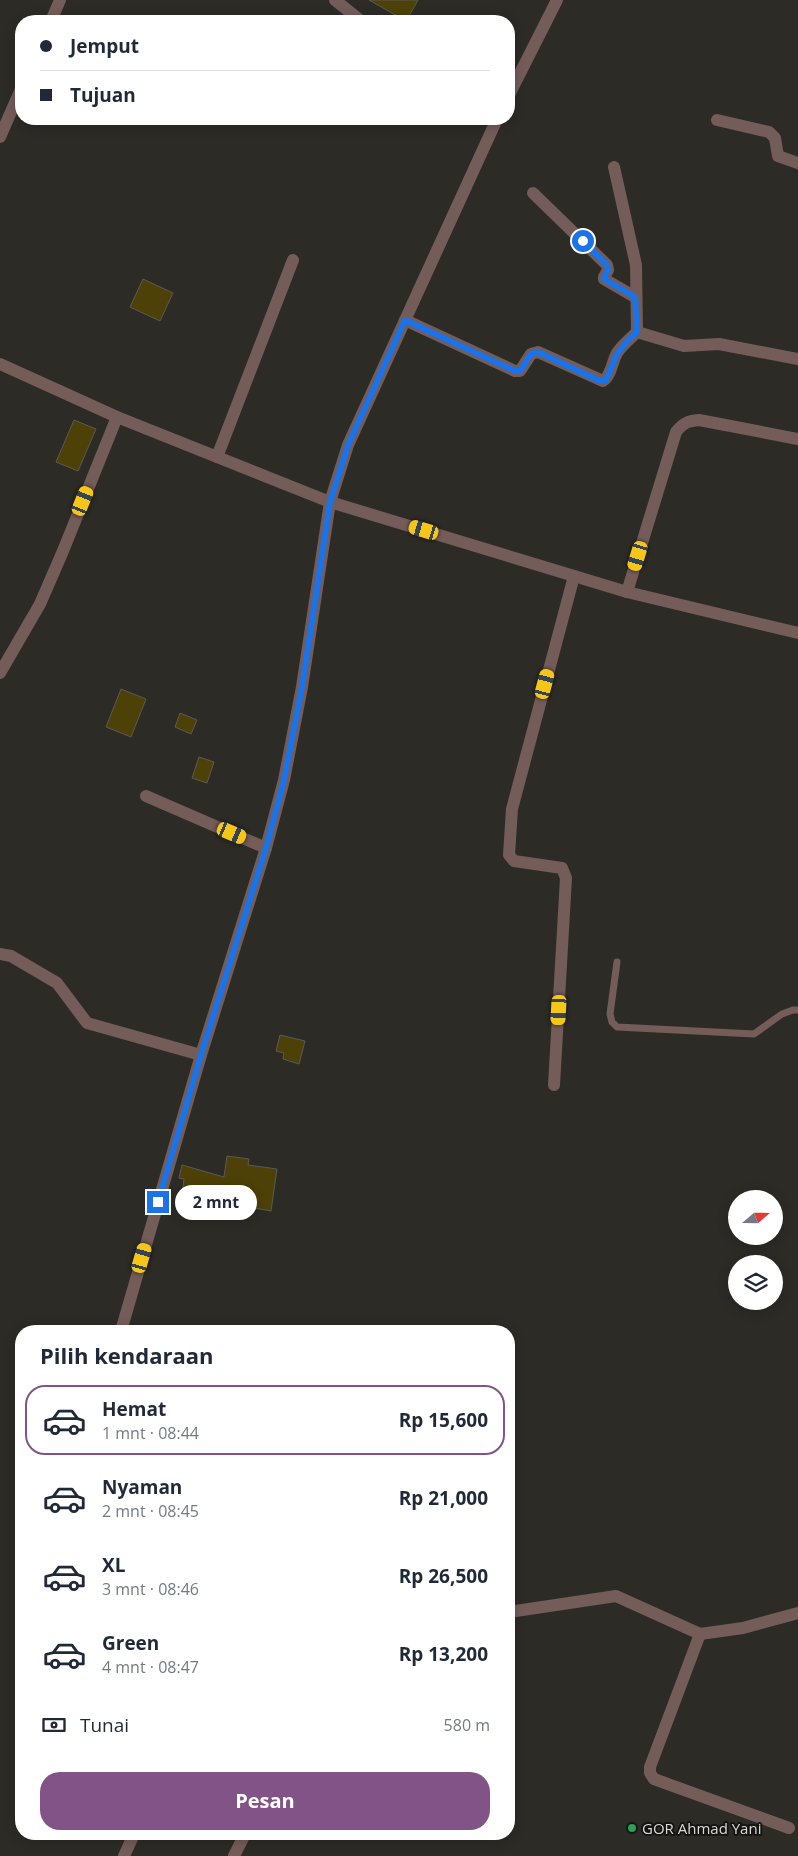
<!DOCTYPE html>
<html lang="id">
<meta charset="utf-8">
<style>
body{margin:0;font-family:"Open Sans",sans-serif;background:#f6f6f7;color:#1f2937;height:100vh;display:flex;flex-direction:column;font-size:19px;white-space:nowrap}
*{box-sizing:border-box;margin:0}
p{font-size:16px;color:#747a83}
.icon{flex:none;width:28px;height:28px;fill:none;stroke:currentColor;stroke-width:2;stroke-linecap:round;stroke-linejoin:round}
.map{position:relative;flex:1;overflow:hidden}
.sheet{position:absolute;left:15px;top:1325px;width:500px;height:515px;display:flex;flex-direction:column;background:#fff;border-radius:20px;box-shadow:0 2px 12px #0003}
.sheet>*{flex:none}
.guide{position:absolute;left:15px;top:15px;width:500px;height:110px;border-radius:20px;box-shadow:0 2px 12px #0003;display:grid;align-content:center;height:110px;padding:0 25px;background:#fff}
.needle{width:32px;rotate:70deg}
.controls{position:absolute;left:728px;top:1190px;display:grid;gap:10px}
.controls a{display:grid;place-items:center;width:55px;height:55px;border-radius:50%;background:#fff;box-shadow:0 2px 12px #0003;font-size:25px}
.end{position:absolute;width:22px;height:22px;margin:-11px;border:6px solid #1a73e8;background:#fff;box-shadow:0 0 0 2px #fff}
.from{border-radius:50%}
.bubble{position:absolute;height:35px;border-radius:18px;background:#fff;box-shadow:0 2px 12px #0003;font-size:16px;font-weight:700;line-height:35px;text-align:center}
.car{position:absolute;width:15px;height:30px;margin:-15px -8px;border-radius:6px;box-shadow:0 0 4px 1px #0007;background:linear-gradient(#f5c518 24%,#345 0 40%,#f5c518 0 76%,#345 0 86%,#f5c518 0)}
.guide b{display:flex;align-items:center;gap:18px;height:48px;font-size:19px}
.guide b+b{border-top:1px solid #e0e1e3}
.guide i{width:12px;height:12px;background:#1f2937}
ul{padding:0;list-style:none}
li{display:flex;align-items:center;gap:15px;height:70px;margin:0 10px 8px;padding:0 15px;border:2px solid transparent;border-radius:20px}
li div{flex:1}
li b{display:block;font-size:19px}
li em{font-style:normal;font-weight:700}
li.active{border-color:#815387}
li>.icon{width:45px;height:45px;stroke-width:1.5}
h2{padding:0 25px;font-size:22px;line-height:60px}
.pay{display:flex;align-items:center;gap:12px;height:55px;padding:0 25px;font-size:19px}
.pay p{margin-inline-start:auto}
.button{display:flex;gap:10px;margin-top:auto;padding:10px 25px}
.button a{flex:1;height:58px;border-radius:20px;background:#815387;color:#fff;font-size:20px;font-weight:700;line-height:58px;text-align:center}
.map>svg:first-child{display:block}
.building{fill:#4d4107;stroke:#5b5a54}
.lines{fill:none;stroke-linecap:round;stroke-linejoin:round}
.service{stroke:#745c59;stroke-width:7}
.minor{stroke:#745c59;stroke-width:12}
.route{stroke:#1a73e8;stroke-width:6}
.leisure-dot{fill:#2e9e5b;stroke:#141412;stroke-width:2}
.labels{text-anchor:middle;dominant-baseline:central;stroke-width:4;stroke-linejoin:round;paint-order:stroke}
.poi-label{font-size:15px;fill:#dbdad7;stroke:#141412;text-anchor:start}
</style>
<div class="map">
<svg width="798" height="1856" viewBox="0 0 798 1856">
<rect width="100%" height="100%" fill="#2d2b26"/>
<!-- building -->
<g class="building">
<path d="M369,0H418L406,21Z"/>
<path d="M143,279L173,293L160,321L130,307Z"/>
<path d="M74,420L96,429L78,471L56,462Z"/>
<path d="M121,689L146,699L131,737L106,727Z"/>
<path d="M180,713L197,720L191,734L175,727Z"/>
<path d="M199,757L214,762L207,783L192,778Z"/>
<path d="M280,1035L305,1041L299,1064L283,1059L284,1053L276,1051Z"/>
<path d="M227,1156L249,1159L248,1165L277,1169L271,1211L249,1207L250,1202L224,1198L183,1187L184,1179L179,1178L182,1165L224,1177Z"/>
</g>
<g class="lines">
<!-- service -->
<path class="service" d="M617,962L610,1014L612,1022L617,1027L754,1034L782,1014L793,1010H798"/>
<!-- minor -->
<g class="minor">
<path d="M335,0L361,21"/>
<path d="M51,21L60,0"/>
<path d="M509,95L557,0"/>
<path d="M717,120L769,132L775,138L778,156L798,163"/>
<path d="M0,137L21,89"/>
<path d="M614,167L636,265L637,332"/>
<path d="M533,193L607,265L608,270L604,277V279L635,297"/>
<path d="M405,320L515,371H520L531,354L538,352L603,381C611,376 612,362 617,353C622,345 630,339 637,332L684,346L719,344L798,359"/>
<path d="M0,364L117,417L330,502L627,592L798,633"/>
<path d="M217,457L293,260"/>
<path d="M627,592L676,432C683,423 688,421 699,420L798,439"/>
<path d="M0,673L40,604L63,551L117,417"/>
<path d="M146,796L266,848"/>
<path d="M0,954L11,956L57,983L87,1023L201,1055"/>
<path d="M554,1085L566,878L562,868L514,861L509,855L512,809L574,576"/>
<path d="M121,1331L201,1055L266,848L284,780L302,687L330,502L348,445L497,119"/>
<path d="M509,1612L616,1596L700,1634L743,1628L798,1613"/>
<path d="M700,1634L650,1767V1773L654,1779L789,1828"/>
<path d="M124,1856L134,1834"/>
<path d="M234,1856L245,1834"/>
</g>
</g>
<g class="lines">
<!-- route -->
<path class="route" d="M158,1202L201,1055L266,848L284,780L302,687L330,502L348,445L405,320L515,371H520L531,354L538,352L600,381L606,380L617,354L628,340L637,332L635,297L604,279V277L608,270L607,265L583,241"/>
</g>
<!-- markers -->
<circle class="leisure-dot" cx="632" cy="1828" r="5"/>
<g class="labels">
<!-- poi labels -->
<g class="poi-label">
<text x="642" y="1828">GOR Ahmad Yani</text>
</g>
</g>
</svg>
<div class="controls">
<a><svg class="needle" viewBox="-14 -14 28 28"><path d="M0-13l5 13h-10z" fill="#e53935"/><path d="M0 13l5-13h-10z" fill="#747a83"/></svg></a>
<a><svg class="icon" aria-label="layers" viewBox="0 0 24 24"><path d="M12 4l9 5-9 5-9-5zM3 14l9 5 9-5"/></svg></a>
</div>
<i class="end from" style="left:583px;top:241px"></i>
<i class="end" style="left:158px;top:1202px"></i>
<div class="bubble" style="left:175px;top:1185px;width:82px">2 mnt</div>
<i class="car" style="left:83px;top:501px;rotate:22deg"></i>
<i class="car" style="left:424px;top:530px;rotate:287deg"></i>
<i class="car" style="left:638px;top:556px;rotate:197deg"></i>
<i class="car" style="left:545px;top:684px;rotate:15deg"></i>
<i class="car" style="left:232px;top:833px;rotate:113deg"></i>
<i class="car" style="left:559px;top:1010px;rotate:183deg"></i>
<i class="car" style="left:142px;top:1258px;rotate:16deg"></i>
<div class="guide">
<b><i class="from"></i>Jemput</b>
<b><i></i>Tujuan</b>
</div>
<section class="sheet">
<h2>Pilih kendaraan</h2>
<ul>
<li class="active"><svg class="icon" aria-label="car" viewBox="0 0 24 24"><path d="M5 17H2v-5l4-1 3-4h7l3 4 3 1v5h-3M9 17h6M6 11h13"/><circle cx="7" cy="17" r="2"/><circle cx="17" cy="17" r="2"/></svg><div><b>Hemat</b><p>1 mnt · 08:44</p></div><em>Rp 15,600</em></li>
<li><svg class="icon" aria-label="car" viewBox="0 0 24 24"><path d="M5 17H2v-5l4-1 3-4h7l3 4 3 1v5h-3M9 17h6M6 11h13"/><circle cx="7" cy="17" r="2"/><circle cx="17" cy="17" r="2"/></svg><div><b>Nyaman</b><p>2 mnt · 08:45</p></div><em>Rp 21,000</em></li>
<li><svg class="icon" aria-label="car" viewBox="0 0 24 24"><path d="M5 17H2v-5l4-1 3-4h7l3 4 3 1v5h-3M9 17h6M6 11h13"/><circle cx="7" cy="17" r="2"/><circle cx="17" cy="17" r="2"/></svg><div><b>XL</b><p>3 mnt · 08:46</p></div><em>Rp 26,500</em></li>
<li><svg class="icon" aria-label="car" viewBox="0 0 24 24"><path d="M5 17H2v-5l4-1 3-4h7l3 4 3 1v5h-3M9 17h6M6 11h13"/><circle cx="7" cy="17" r="2"/><circle cx="17" cy="17" r="2"/></svg><div><b>Green</b><p>4 mnt · 08:47</p></div><em>Rp 13,200</em></li>
</ul>
<div class="pay"><svg class="icon" aria-label="cash" viewBox="0 0 24 24"><path d="M3 7h18v10H3z"/><circle cx="12" cy="12" r="2"/></svg>Tunai<p>580 m</p></div>
<div class="button"><a>Pesan</a></div>
</section>
</div>
